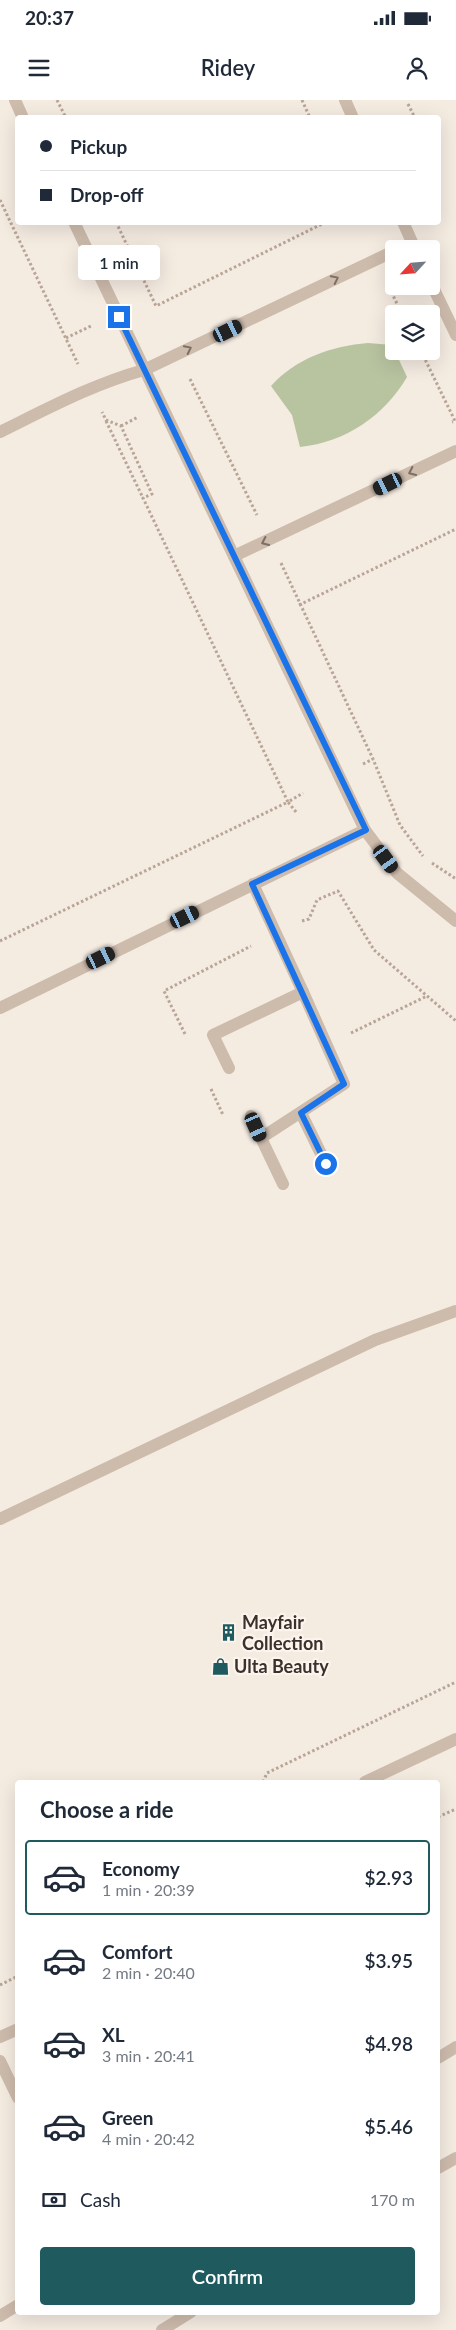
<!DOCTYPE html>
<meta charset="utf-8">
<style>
body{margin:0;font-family:Lato,sans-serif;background:#f6f6f7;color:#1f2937;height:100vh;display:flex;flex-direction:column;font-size:19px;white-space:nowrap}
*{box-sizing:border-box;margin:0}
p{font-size:16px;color:#747a83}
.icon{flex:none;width:28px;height:28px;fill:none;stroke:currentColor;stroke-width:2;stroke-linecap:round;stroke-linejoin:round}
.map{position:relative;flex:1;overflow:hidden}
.side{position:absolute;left:15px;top:1680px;width:425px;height:535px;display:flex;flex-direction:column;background:#fff;border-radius:5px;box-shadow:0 5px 20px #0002}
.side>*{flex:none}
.banner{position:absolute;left:15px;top:15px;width:426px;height:110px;border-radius:5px;box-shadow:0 5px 20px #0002;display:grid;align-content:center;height:110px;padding:0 25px;background:#fff}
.needle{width:32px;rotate:244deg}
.buttons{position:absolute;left:385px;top:140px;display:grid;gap:10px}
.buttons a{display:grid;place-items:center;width:55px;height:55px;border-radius:5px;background:#fff;box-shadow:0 5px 20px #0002;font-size:25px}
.end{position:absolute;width:22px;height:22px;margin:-11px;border:6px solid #1a73e8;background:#fff;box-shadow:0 0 0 2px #fff}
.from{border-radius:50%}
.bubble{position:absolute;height:35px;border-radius:5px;background:#fff;box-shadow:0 5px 20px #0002;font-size:16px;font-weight:600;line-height:35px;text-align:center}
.car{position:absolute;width:15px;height:30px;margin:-15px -8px;border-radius:6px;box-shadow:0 0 4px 1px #0007;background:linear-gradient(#222 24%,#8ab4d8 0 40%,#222 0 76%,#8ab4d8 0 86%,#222 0)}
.banner b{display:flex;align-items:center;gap:18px;height:48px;font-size:19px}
.banner b+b{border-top:1px solid #e0e1e3}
.banner i{width:12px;height:12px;background:#1f2937}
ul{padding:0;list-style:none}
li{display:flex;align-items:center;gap:15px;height:75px;margin:0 10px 8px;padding:0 15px;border:2px solid transparent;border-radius:5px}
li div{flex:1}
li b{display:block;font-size:19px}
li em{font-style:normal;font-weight:600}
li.on{border-color:#1f5a5e}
li>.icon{width:45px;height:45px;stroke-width:1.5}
h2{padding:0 25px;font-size:22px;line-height:60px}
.pay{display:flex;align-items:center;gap:12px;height:55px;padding:0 25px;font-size:19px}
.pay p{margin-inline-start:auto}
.cta{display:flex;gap:10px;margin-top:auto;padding:10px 25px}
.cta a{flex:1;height:58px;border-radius:5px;background:#1f5a5e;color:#fff;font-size:20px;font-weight:600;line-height:58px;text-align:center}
.status{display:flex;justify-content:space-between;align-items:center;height:35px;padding:0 25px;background:#fff;direction:ltr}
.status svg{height:14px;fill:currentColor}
header{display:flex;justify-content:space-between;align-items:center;height:65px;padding:0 25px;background:#fff;font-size:22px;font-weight:600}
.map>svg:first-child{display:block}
.green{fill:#b8c4a0}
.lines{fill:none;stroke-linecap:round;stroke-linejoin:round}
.path{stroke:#b9a596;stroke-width:3;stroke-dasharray:2.5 2.5;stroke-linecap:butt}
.service{stroke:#cdbbac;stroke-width:12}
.pedestrian{stroke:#cdbbac;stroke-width:12}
.oneway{stroke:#7d6f65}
.route{stroke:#1a73e8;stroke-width:6}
.labels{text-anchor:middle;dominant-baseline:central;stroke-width:4.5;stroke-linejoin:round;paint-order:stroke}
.poi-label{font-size:18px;font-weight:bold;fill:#3b302b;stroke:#fbf5ee;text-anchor:start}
</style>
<div class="status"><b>20:37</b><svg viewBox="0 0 49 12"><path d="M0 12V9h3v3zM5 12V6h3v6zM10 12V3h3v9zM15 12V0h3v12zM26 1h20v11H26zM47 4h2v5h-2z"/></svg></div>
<header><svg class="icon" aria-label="menu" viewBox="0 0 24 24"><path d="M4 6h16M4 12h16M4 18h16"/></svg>Ridey<svg class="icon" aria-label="person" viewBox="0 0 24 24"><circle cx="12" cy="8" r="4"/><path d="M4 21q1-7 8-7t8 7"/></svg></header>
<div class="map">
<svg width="456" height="2230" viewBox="0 0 456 2230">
<rect width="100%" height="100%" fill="#f4ebe1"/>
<!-- green -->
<path class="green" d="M368,243L392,245L407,277C384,316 346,342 300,347L292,315L271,286C296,258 332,246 368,243Z"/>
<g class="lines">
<!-- path -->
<g class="path">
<path d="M57,0L66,18"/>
<path d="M302,0L310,18"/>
<path d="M408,4L415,18"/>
<path d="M0,100L78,264"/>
<path d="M116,122L156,206L326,122"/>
<path d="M387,183L402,214"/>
<path d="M66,238L93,225"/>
<path d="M421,251L455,321L452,322"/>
<path d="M190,279L257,415"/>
<path d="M106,321L143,398"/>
<path d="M121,326L138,317"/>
<path d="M281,463L373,659L400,725L423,756"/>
<path d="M299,505L456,429"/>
<path d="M363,664L373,659"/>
<path d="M296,712L288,702L303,693"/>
<path d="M432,763L456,779"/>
<path d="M302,821L309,819L317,800L338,791L374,850L456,921"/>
<path d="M0,841L288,702L143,398L152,394L121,326L106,320L102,312"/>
<path d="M351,933L427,896"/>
<path d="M185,934L164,891L251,846"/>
<path d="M211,989L223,1015"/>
<path d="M263,1682L267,1673L456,1582"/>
<path d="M438,1717L456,1709"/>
<path d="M0,1885L18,1876"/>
</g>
<!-- service -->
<g class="service">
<path d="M15,0L23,18"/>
<path d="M345,0L353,18"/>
<path d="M74,122L365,730L397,773L456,821"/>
<path d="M403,122L415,149"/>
<path d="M431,183L456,235"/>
<path d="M144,270L394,151"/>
<path d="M234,456L456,351"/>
<path d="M253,784L303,892"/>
<path d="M0,908L365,730"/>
<path d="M229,968L213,935L303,892L344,984L261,1038L251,1016"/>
<path d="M301,1013L326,1064"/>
<path d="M261,1038L283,1084"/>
<path d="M0,1419L375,1240L456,1211"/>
<path d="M365,1682L456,1639"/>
<path d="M0,1937L18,1929"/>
<path d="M438,1958L456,1947"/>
<path d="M0,1961L18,1998"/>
<path d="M438,2068L456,2058"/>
<path d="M0,2216L18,2205"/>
<path d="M162,2230L191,2212"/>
</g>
<!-- pedestrian -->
<path class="pedestrian" d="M0,332C47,309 93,284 144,270"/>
</g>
<!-- one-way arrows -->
<defs><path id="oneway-chevron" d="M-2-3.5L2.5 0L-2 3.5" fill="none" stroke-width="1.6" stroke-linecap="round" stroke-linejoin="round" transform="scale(1.25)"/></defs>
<g class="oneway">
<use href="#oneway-chevron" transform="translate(335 179) rotate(-26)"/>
<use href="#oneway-chevron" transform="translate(188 249) rotate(-26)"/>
<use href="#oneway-chevron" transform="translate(412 372) rotate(155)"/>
<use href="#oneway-chevron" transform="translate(265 442) rotate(155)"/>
</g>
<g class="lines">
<!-- route -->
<path class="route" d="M119,217L366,730L252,784L344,984L301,1013L326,1064"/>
</g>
<!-- icons -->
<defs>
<symbol id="building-bare" viewBox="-9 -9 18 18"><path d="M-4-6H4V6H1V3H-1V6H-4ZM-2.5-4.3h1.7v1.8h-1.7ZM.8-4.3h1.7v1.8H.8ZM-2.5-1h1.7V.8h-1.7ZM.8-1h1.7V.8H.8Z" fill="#1f5a5e" stroke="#fbf5ee" stroke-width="2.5" paint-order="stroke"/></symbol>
<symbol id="shop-bare" viewBox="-9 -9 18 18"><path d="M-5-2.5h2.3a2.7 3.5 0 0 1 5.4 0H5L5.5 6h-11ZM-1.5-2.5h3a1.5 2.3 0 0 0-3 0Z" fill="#1f5a5e" stroke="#fbf5ee" stroke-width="2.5" paint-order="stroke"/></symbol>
</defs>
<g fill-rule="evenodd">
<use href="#building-bare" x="216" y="1520" width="25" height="25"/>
<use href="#shop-bare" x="208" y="1554" width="25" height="25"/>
</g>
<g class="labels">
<!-- poi labels -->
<g class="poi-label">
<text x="242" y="1522">Mayfair<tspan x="242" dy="21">Collection</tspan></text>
<text x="234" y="1566">Ulta Beauty</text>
</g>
</g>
</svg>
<div class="buttons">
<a><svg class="needle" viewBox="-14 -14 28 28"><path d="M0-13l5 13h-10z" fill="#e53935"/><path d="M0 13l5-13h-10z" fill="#747a83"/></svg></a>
<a><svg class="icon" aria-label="layers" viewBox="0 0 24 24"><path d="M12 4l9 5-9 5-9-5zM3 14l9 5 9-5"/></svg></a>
</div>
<i class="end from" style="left:326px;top:1064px"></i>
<i class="end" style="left:119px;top:217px"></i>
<div class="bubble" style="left:78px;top:145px;width:82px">1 min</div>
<i class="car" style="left:228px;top:231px;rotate:64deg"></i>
<i class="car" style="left:388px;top:384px;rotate:244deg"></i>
<i class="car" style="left:386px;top:759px;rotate:144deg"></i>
<i class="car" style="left:185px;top:817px;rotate:64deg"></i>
<i class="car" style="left:101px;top:858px;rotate:64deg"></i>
<i class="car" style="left:256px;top:1027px;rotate:156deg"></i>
<div class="banner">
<b><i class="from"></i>Pickup</b>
<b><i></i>Drop-off</b>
</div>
<section class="side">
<h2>Choose a ride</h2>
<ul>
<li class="on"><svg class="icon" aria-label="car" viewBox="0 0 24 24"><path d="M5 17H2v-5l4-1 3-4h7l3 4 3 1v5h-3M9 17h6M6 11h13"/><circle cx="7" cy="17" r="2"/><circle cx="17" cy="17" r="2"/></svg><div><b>Economy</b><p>1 min · 20:39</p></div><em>$2.93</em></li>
<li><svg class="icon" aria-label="car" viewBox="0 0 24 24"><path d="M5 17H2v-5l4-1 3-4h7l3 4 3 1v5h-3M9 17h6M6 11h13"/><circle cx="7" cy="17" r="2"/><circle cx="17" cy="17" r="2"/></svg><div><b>Comfort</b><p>2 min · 20:40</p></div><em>$3.95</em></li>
<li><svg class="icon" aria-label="car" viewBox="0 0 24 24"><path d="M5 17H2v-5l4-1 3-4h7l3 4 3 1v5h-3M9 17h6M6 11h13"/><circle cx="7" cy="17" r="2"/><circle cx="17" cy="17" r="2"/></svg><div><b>XL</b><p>3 min · 20:41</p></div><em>$4.98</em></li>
<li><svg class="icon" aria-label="car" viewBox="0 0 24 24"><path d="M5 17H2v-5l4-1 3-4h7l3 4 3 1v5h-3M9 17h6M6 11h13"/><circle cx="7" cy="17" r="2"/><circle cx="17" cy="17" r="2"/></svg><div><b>Green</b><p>4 min · 20:42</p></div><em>$5.46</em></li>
</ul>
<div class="pay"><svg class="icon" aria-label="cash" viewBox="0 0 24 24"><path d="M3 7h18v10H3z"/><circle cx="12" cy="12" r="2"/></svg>Cash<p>170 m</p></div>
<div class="cta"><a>Confirm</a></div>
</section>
</div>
